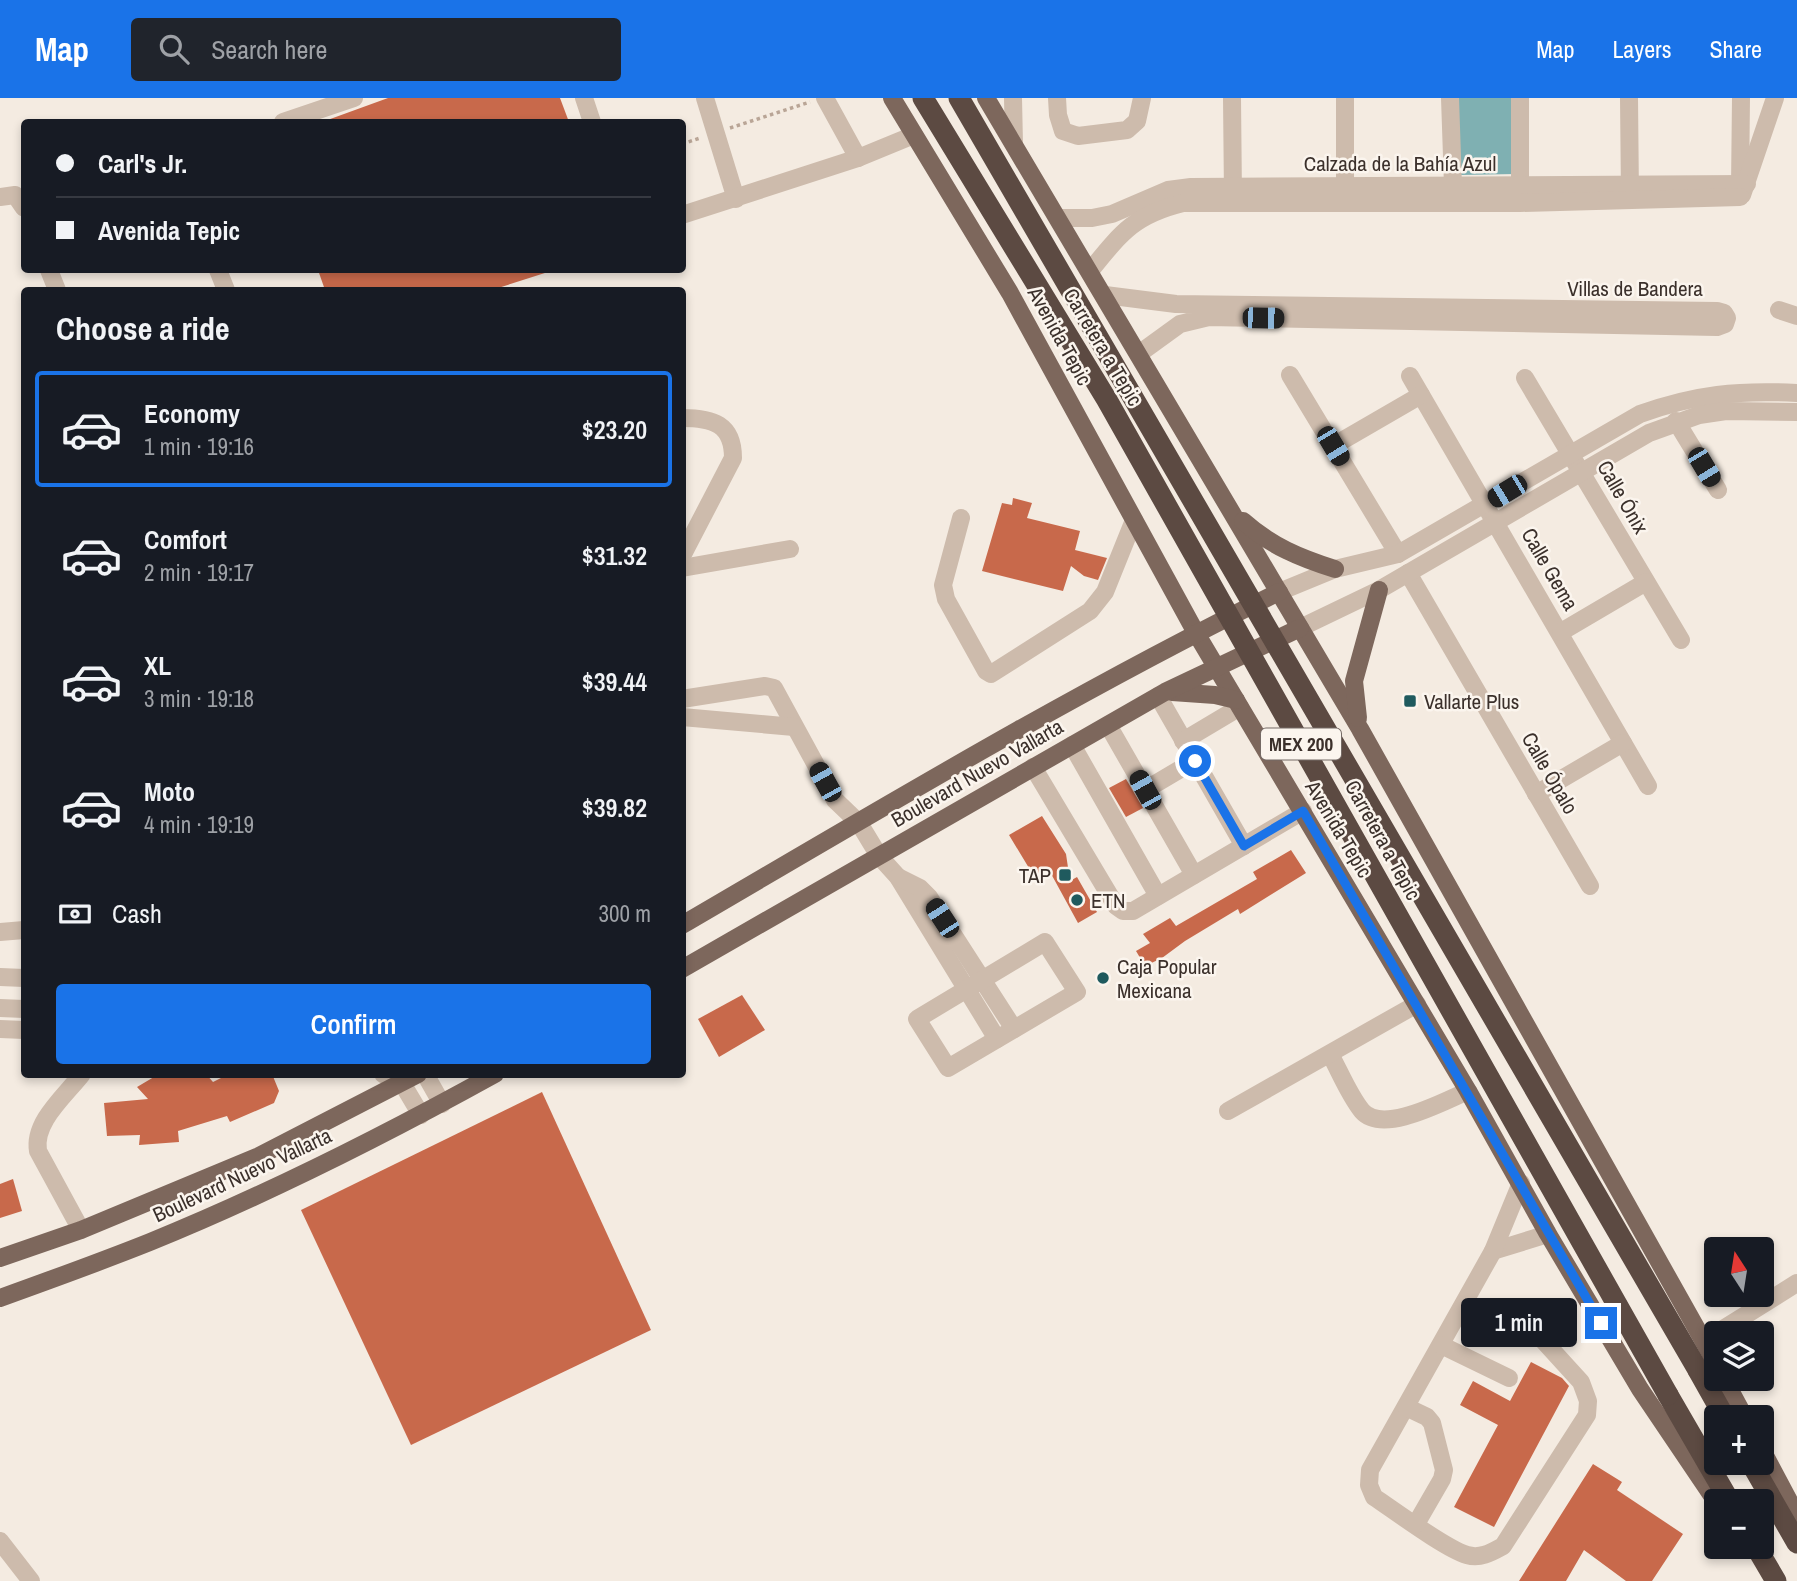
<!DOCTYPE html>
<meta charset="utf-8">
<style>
body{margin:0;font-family:"Archivo Narrow",sans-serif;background:#20242c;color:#f1f3f6;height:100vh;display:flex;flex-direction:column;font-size:26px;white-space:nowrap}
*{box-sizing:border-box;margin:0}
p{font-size:23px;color:#9ea1a6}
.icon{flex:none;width:38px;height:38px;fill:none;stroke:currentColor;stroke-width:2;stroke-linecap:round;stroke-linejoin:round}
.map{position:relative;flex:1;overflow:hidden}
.sheet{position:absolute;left:21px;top:189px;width:665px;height:791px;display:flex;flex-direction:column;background:#171b24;border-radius:7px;box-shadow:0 4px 10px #0003}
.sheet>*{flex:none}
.banner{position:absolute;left:21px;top:21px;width:665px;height:154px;border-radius:7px;box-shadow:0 4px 10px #0003;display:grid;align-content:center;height:154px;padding:0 35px;background:#171b24}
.needle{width:46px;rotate:348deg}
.tools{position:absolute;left:1704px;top:1139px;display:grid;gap:14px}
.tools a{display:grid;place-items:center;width:70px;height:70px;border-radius:7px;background:#171b24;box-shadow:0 4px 10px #0003;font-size:35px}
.end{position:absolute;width:32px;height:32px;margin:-16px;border:9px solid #1a73e8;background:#fff;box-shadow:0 0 0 4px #fff}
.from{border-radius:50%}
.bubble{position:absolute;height:49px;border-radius:7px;background:#171b24;box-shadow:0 4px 10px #0003;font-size:23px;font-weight:600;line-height:49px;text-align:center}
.car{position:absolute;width:21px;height:42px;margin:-21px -10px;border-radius:9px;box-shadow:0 0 5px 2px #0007;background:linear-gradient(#222 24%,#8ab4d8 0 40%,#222 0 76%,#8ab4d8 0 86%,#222 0)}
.banner b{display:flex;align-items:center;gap:24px;height:66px;font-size:26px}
.banner b+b{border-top:2px solid #363941}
.banner i{width:18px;height:18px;background:#f1f3f6}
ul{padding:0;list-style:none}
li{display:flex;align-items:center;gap:21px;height:116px;margin:0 14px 10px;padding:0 21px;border:4px solid transparent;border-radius:7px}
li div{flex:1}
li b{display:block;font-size:26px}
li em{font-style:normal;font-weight:600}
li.on{border-color:#1a73e8}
li>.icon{width:63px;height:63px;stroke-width:1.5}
h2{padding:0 35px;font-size:32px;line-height:84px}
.pay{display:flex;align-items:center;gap:18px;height:77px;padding:0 35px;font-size:26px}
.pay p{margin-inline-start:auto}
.cta{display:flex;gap:14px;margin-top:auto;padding:14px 35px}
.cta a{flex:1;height:80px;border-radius:7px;background:#1a73e8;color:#fff;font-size:28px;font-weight:600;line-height:80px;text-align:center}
header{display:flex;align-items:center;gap:42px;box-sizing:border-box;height:98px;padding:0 35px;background:#1a73e8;color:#fff}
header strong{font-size:33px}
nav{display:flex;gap:38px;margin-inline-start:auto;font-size:24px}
.search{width:490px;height:63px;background:#20242c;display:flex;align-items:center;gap:18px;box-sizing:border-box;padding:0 24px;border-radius:7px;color:#9ea1a6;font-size:26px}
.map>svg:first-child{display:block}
.water{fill:#7fb0b2}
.building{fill:#c8694b}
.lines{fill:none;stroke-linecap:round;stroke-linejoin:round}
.path{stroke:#b9a596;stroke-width:3.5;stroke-dasharray:3.5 3.5;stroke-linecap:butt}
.minor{stroke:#cdbbac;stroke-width:18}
.major{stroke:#7d675c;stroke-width:18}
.highway{stroke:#5c4a42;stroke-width:21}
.highway-bridge{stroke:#5c4a42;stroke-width:21}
.route{stroke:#1a73e8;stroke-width:9}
.poi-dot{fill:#1f5a5e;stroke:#fbf5ee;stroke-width:2.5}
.labels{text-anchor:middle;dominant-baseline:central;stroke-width:5;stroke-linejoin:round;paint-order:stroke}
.shield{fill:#fbf5ee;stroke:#756b66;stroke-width:2}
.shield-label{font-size:19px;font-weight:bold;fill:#3b302b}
.street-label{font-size:21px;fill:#3b302b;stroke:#fbf5ee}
.poi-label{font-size:21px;fill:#3b302b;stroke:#fbf5ee;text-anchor:start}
</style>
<header>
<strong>Map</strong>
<div class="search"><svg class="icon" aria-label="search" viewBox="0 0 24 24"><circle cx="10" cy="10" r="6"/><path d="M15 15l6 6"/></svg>Search here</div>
<nav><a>Map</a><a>Layers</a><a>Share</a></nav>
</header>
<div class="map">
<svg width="1797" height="1483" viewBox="0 0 1797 1483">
<rect width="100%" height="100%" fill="#f4ebe1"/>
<!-- water -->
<path class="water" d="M1458,0H1514L1516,76L1460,77Z"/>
<!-- building -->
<g class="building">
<path d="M388,0H560L569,24H322Z"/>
<path d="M318,172H547L548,174L492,192H325Z"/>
<path d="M1013,400L1032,405L1027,420L1080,433L1075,452L1107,460L1098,482L1084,478L1071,468L1063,493L982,473L1002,405L1012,407Z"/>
<path d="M1126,681L1143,710L1126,719L1109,690Z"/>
<path d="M1042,718L1066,756L1070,783L1077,779L1097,814L1078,825L1049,772L1035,780L1009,737Z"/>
<path d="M1291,752L1306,775L1240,816L1238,811L1185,843L1162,860L1145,868L1136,853L1150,845L1143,836L1170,820L1176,828L1257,781L1253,774Z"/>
<path d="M742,897L765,932L719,959L698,921Z"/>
<path d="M159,976H206L213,984L229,976H272L279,993L274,1005L230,1024L227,1018L178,1033L179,1044L139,1047L140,1037L107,1038L104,1005L148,1001L137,989Z"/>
<path d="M542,994L651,1232L411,1347L301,1112Z"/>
<path d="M13,1081L22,1113L0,1120V1086Z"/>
<path d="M1531,1264L1562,1280L1569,1288L1494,1429L1454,1409L1498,1327L1460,1307L1473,1283L1510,1303Z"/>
<path d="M1593,1366L1622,1384L1617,1392L1683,1436L1652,1483H1626L1584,1452L1566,1483H1519Z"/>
</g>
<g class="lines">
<!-- path -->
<g class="path">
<path d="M730,30L810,4"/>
<path d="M682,46L700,40"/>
</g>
<!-- minor -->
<g class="minor">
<path d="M584,0L592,24"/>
<path d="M705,0L736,101"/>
<path d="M825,0L858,60"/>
<path d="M1013,0L1014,46"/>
<path d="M1057,0L1058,17L1063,33L1078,38L1127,32L1137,23L1142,0"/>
<path d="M1232,0L1233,98"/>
<path d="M1345,0V98"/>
<path d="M1450,0L1453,88"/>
<path d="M1520,0V98"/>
<path d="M1629,0L1630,98"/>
<path d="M283,24L354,0"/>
<path d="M1740,89L1741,0"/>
<path d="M1742,97L1775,0"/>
<path d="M0,99L15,97L24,110"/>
<path d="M682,117L858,60L914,37"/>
<path d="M1059,120H1092L1112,116L1168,92L1191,89L1747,86"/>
<path d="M49,172L57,192"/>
<path d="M218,172L226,192"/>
<path d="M1090,173C1121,135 1134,117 1183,105H1520L1740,99"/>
<path d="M1105,197L1176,206L1717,213L1724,215L1727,220L1725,226L1717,229L1209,219L1180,226L1140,255"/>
<path d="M1779,212L1797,218"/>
<path d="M1290,277L1398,456"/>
<path d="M1410,278L1648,688"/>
<path d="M1525,280L1681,542"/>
<path d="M682,320C713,320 733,326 733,360L682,458"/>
<path d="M1676,323L1718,392"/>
<path d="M1333,348L1421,297"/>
<path d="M961,420L943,487L946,501L986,573L991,576L1090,513L1105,494L1134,422"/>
<path d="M682,470L790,451"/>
<path d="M1408,475L1590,788"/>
<path d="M1279,494L1335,471L1398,456L1640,316C1696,296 1738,292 1797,295"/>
<path d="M1300,530L1379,492L1649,335L1699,317L1726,313L1797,314"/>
<path d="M1561,534L1646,484"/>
<path d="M1158,598L1244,748"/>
<path d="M682,601L765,588L774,590L835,702L859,725L879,758L898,779L997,941"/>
<path d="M682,619L794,629"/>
<path d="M1108,627L1194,777"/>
<path d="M1183,643L1240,609"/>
<path d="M1072,647L1158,798"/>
<path d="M1033,669L1116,808L1123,813H1133L1303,713"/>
<path d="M1145,692L1194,663"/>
<path d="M1536,696L1623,645"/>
<path d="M898,779L920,790L929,799L1014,931"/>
<path d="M0,834L24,832"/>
<path d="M1045,844L1077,894L948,970L917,921Z"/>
<path d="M0,879L24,880"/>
<path d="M0,910L24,911"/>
<path d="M0,931L24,932"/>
<path d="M1330,956C1340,974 1349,997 1362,1013C1383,1037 1444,1003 1468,993"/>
<path d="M383,976L402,985L421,1017"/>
<path d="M425,976L442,1006"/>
<path d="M1228,1013L1417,906"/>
<path d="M81,1132L38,1053C33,1024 65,998 82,976"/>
<path d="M1493,1153L1548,1136"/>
<path d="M1462,1210L1540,1239L1581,1284L1588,1303L1587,1317L1503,1448C1492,1454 1481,1461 1467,1457C1446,1451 1395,1413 1374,1399L1369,1387L1370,1372L1493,1153L1521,1085"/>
<path d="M1704,1243L1797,1185"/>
<path d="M1441,1247L1509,1280"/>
<path d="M1406,1309L1427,1319L1432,1325L1444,1372L1442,1381L1416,1426"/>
<path d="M0,1443L31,1483"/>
</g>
<!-- major -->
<g class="major">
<path d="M892,0L1010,195L1196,535L1468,993L1548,1136L1640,1291L1717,1405"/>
<path d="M986,0L1360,631L1717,1267"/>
<path d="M1243,423C1271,448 1300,460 1335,471"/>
<path d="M1172,594L1215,597L1236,602"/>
<path d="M1358,620L1354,583L1379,492"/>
<path d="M682,827C879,712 1075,594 1279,494"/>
<path d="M682,871L1165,594L1300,530"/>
<path d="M0,1160L81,1132L259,1058L418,976"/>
<path d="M0,1200C50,1182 100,1164 150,1144C268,1096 383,1038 495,976"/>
<path d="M1724,1281L1745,1320"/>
<path d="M1762,1352L1797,1418"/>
</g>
<!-- highway -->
<g class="highway">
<path d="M1698,1272L1725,1320"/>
<path d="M1668,1297L1730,1404"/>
<path d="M1751,1365L1797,1445"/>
<path d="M1756,1449L1776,1483"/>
</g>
<!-- highway-bridge -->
<g class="highway-bridge">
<path d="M923,0L1107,302L1668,1297"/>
<path d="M959,0L1698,1272"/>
</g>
</g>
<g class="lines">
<!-- route -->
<path class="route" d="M1195,663L1244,748L1303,713L1601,1225"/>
</g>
<!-- markers -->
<g class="poi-dot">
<rect x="1403" y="596" width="14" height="14" rx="3.5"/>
<rect x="1058" y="770" width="14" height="14" rx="3.5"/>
<circle cx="1077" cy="802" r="7"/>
<circle cx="1103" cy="880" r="7"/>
</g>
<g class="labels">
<!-- shield labels -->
<rect class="shield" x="1261" y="630.5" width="80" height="31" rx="5"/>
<g class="shield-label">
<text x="1301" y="646">MEX 200</text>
</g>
<!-- street labels -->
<g class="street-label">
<text x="1400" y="65">Calzada de la Bahía Azul</text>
<text x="1635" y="190">Villas de Bandera</text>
<text transform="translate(1060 238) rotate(61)">Avenida Tepic</text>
<text transform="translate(1103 249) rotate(59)">Carretera a Tepic</text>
<text transform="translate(1623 399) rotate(60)">Calle Ónix</text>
<text transform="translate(1550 471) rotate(60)">Calle Gema</text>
<text transform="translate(977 675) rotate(-30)">Boulevard Nuevo Vallarta</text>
<text transform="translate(1550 675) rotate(60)">Calle Ópalo</text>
<text transform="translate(1339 731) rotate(59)">Avenida Tepic</text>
<text transform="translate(1383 742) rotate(61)">Carretera a Tepic</text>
<text transform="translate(242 1077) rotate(-25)">Boulevard Nuevo Vallarta</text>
</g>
<!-- poi labels -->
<g class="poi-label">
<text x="1424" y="603">Vallarte Plus</text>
<text x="1051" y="777" text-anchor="end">TAP</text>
<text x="1091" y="802">ETN</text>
<text x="1117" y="868">Caja Popular<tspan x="1117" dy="24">Mexicana</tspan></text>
</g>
</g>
</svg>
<div class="tools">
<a><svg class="needle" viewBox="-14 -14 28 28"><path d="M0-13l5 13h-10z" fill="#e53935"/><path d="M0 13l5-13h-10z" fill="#9ea1a6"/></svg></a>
<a><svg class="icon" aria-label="layers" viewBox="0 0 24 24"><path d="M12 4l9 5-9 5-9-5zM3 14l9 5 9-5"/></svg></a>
<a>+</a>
<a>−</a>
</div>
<i class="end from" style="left:1195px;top:663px"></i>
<i class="end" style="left:1601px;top:1225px"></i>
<div class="bubble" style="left:1461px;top:1200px;width:116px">1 min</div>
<i class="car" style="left:1263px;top:220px;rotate:91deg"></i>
<i class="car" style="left:1333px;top:348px;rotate:149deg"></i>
<i class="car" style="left:1704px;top:369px;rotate:149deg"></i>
<i class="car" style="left:1507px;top:393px;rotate:239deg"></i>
<i class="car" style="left:825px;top:684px;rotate:331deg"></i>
<i class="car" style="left:1145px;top:692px;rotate:331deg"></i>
<i class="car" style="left:942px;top:820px;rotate:327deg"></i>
<div class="banner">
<b><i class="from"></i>Carl's Jr.</b>
<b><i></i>Avenida Tepic</b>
</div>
<section class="sheet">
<h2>Choose a ride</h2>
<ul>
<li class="on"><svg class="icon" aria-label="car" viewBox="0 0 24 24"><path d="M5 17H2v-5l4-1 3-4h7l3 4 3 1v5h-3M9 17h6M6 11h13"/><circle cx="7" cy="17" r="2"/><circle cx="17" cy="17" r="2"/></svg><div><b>Economy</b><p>1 min · 19:16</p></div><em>$23.20</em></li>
<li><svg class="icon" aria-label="car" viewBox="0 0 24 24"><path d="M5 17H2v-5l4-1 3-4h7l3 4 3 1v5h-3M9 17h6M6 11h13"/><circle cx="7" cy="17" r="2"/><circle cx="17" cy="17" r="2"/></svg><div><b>Comfort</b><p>2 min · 19:17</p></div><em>$31.32</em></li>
<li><svg class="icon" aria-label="car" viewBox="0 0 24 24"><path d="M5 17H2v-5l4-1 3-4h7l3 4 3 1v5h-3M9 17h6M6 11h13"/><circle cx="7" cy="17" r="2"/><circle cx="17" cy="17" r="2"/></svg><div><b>XL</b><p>3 min · 19:18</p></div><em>$39.44</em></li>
<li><svg class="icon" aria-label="car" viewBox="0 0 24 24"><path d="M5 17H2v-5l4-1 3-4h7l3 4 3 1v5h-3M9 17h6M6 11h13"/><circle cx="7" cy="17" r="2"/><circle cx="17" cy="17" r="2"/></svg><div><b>Moto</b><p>4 min · 19:19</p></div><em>$39.82</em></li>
</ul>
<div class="pay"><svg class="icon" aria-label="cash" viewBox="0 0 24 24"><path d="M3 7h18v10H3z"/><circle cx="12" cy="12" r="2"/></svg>Cash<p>300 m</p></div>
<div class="cta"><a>Confirm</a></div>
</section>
</div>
